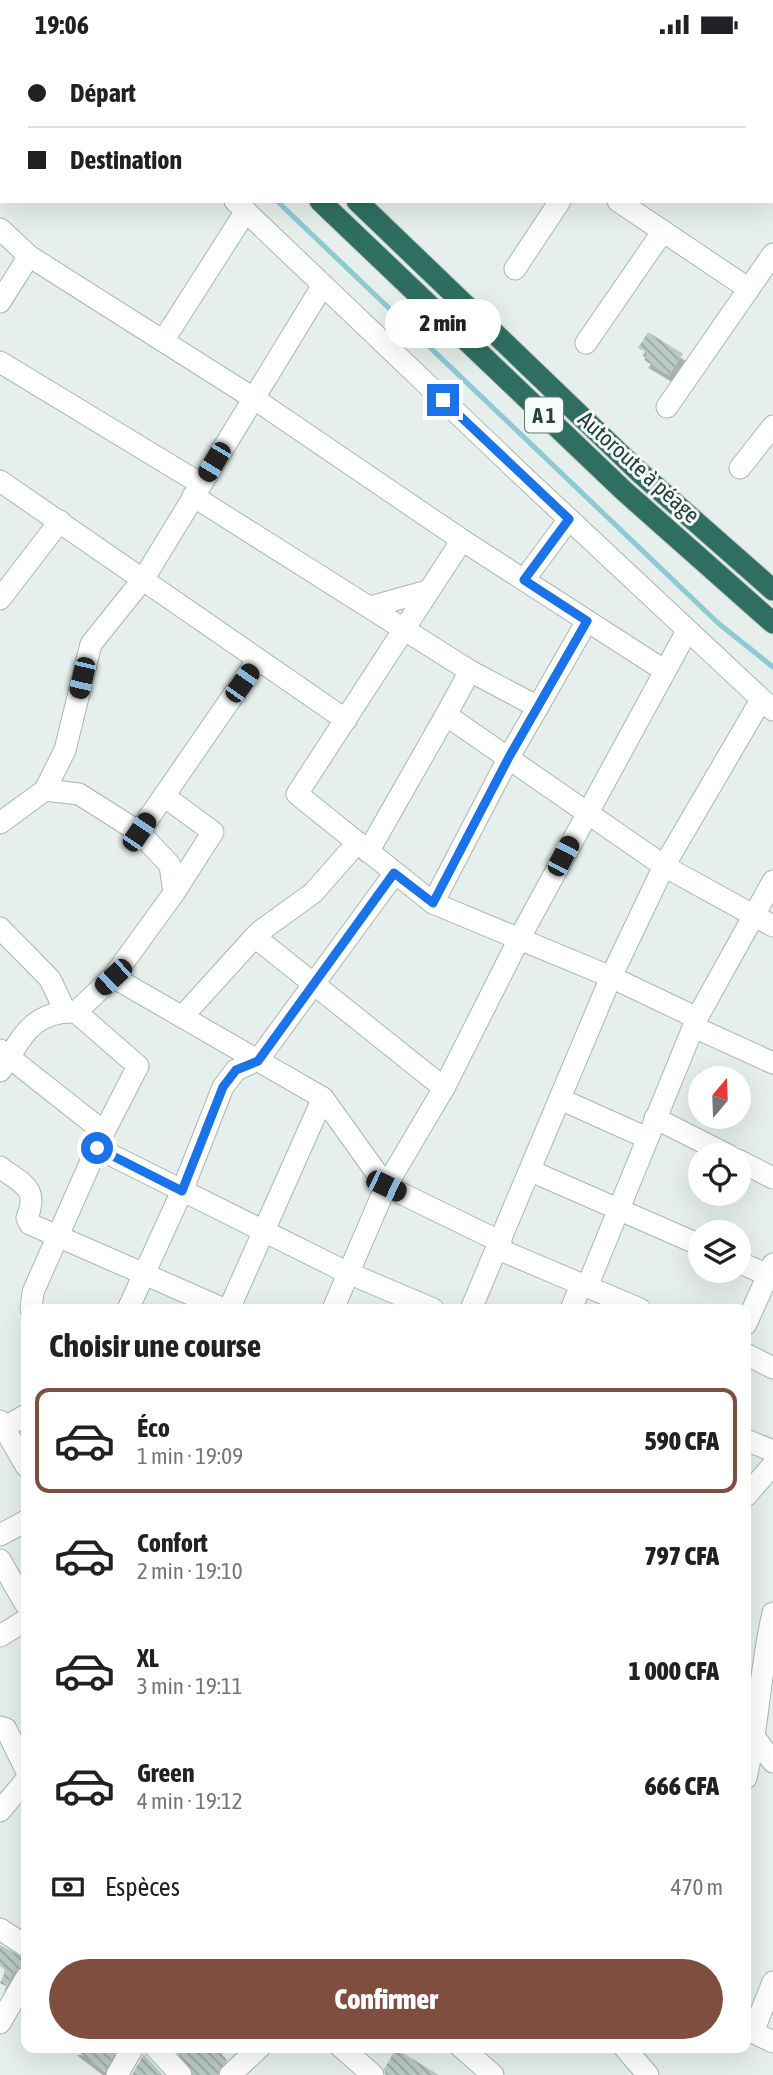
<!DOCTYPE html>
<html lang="fr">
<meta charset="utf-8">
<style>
body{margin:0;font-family:"Asap Condensed",sans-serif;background:#f6f6f6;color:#202124;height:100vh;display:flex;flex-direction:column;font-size:26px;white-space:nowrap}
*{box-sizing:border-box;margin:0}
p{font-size:23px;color:#757577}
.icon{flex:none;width:38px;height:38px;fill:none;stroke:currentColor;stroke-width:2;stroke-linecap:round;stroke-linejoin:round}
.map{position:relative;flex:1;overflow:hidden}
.panel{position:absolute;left:21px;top:1255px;width:730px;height:749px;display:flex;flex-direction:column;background:#fff;border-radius:14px;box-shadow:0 7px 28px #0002}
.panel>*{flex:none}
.guide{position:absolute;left:0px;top:0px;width:774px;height:154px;box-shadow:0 7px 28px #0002;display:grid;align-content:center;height:154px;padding:0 28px;background:#fff}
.needle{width:46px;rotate:19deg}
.buttons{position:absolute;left:688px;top:1017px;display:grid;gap:14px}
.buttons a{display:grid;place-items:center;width:63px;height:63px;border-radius:50%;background:#fff;box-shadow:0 7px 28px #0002;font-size:35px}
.end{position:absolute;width:32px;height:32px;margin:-16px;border:9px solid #1a73e8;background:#fff;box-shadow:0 0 0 4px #fff}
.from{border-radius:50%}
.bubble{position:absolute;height:49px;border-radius:24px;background:#fff;box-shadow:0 7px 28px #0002;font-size:23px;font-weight:800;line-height:49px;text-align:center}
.car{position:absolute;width:21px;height:42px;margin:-21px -10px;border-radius:9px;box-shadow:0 0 5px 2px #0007;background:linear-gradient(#222 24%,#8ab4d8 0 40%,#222 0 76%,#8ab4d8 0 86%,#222 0)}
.guide b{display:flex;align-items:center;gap:24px;height:66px;font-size:26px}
.guide b+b{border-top:2px solid #e0e0e0}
.guide i{width:18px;height:18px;background:#202124}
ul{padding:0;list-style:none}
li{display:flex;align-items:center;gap:21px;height:105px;margin:0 14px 10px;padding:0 14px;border:4px solid transparent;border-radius:14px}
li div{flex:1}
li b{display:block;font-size:26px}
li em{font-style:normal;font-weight:800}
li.on{border-color:#7f4e3f}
li>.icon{width:63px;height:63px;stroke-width:1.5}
h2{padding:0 28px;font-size:32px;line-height:84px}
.pay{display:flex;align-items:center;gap:18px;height:77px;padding:0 28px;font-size:26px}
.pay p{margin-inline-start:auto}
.primary-button{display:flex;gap:14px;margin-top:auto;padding:14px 28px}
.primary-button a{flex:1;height:80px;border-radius:42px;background:#7f4e3f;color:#fff;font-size:28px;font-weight:800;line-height:80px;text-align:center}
.status{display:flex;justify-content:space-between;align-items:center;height:49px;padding:0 35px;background:#fff;direction:ltr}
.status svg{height:19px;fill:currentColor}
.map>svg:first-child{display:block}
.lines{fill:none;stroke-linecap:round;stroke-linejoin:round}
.stream{stroke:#8ec9d4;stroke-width:5}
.building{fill:url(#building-back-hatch);filter:url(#shadow)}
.minor-casing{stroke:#a8b8b2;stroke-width:23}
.highway-casing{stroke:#c2cac8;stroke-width:23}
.minor{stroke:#fff;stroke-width:21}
.highway{stroke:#2f6f62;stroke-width:21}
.route{stroke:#1a73e8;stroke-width:9}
.labels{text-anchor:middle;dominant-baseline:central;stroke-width:6;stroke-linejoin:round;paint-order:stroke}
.shield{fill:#f7fbf9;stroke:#637a73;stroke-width:2}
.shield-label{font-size:21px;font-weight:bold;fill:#24423a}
.street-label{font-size:23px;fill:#24423a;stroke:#f7fbf9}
</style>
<div class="status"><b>19:06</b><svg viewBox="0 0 49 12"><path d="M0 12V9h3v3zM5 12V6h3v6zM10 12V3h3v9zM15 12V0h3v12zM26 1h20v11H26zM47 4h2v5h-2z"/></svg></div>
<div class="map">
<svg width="773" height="2026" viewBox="0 0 773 2026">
<defs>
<pattern id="building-back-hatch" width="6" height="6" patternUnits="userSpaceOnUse" patternTransform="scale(1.75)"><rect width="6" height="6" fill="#bbcac4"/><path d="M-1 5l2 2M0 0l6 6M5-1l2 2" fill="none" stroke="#98a6a0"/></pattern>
<filter id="shadow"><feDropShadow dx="4.5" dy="8" stdDeviation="0" flood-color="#0004"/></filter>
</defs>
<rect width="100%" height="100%" fill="#e6efeb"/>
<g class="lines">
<!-- stream -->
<g class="stream">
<path d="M118,0L120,2"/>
<path d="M277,152L718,574L773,618"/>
</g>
</g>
<!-- building -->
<g class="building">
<path d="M648,283L683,305L669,326L644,311L648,304L638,299Z"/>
<path d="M0,1896L26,1910V1916L15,1922L6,1937L0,1934L6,1921L0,1917Z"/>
<path d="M72,1998H115L117,2000L105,2023Z"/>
<path d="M173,1998H215L227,2011L217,2026H195Z"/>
<path d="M396,2000L439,2026H386L384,2020Z"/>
<path d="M144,2005L145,2007L163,2026H132Z"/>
</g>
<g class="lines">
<defs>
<g id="minor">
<path d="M77,0L78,2"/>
<path d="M290,0L292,2"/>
<path d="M566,0L569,2"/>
<path d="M0,85H2"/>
<path d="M772,136L773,137"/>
<path d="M235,152L524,428L773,661"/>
<path d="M618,152L749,240"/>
<path d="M0,180L29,207L253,349L462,491L665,622"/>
<path d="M515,220L560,152"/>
<path d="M0,253L29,207"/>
<path d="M163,292L246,162"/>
<path d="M586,294L663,182"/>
<path d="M0,313L201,435"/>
<path d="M667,358L773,205"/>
<path d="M740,419L773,377"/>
<path d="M0,432L346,671"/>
<path d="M193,447L470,622"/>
<path d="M462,491L297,745L433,854L611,928L697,969"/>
<path d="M524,531L569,470"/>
<path d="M0,550L60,472"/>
<path d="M370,558L427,542"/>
<path d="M538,658L470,622L446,666L664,817L773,877"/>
<path d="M45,741L79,745L139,783"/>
<path d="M164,747L213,783L174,844"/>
<path d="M0,774L45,741L65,701L91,595L144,529L323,236"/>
<path d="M368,803L446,666"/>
<path d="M433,854L509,708L587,572"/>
<path d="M0,879L50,930L65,962"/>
<path d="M255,888L444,1039"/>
<path d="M113,928L323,1049L386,1137L501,1193"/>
<path d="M182,968L259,883L313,844L357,794"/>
<path d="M694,978L773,1014"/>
<path d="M0,1001L104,1083"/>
<path d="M0,1022C22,989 32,961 76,963L113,928L174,844L170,816L139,783L257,612"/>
<path d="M560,1050L647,1089"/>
<path d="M655,1069L728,1106"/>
<path d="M97,1099L346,1223L433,1260"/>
<path d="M738,1111L773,1129"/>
<path d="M0,1118C23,1136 39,1138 27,1169L30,1175L224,1260"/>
<path d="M531,1122L700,1196"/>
<path d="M498,1200L640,1260"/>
<path d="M738,1213L773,1228"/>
<path d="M587,1238L697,969L773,832"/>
<path d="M31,1260L33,1243L104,1083L138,1017L76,963"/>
<path d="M128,1260L182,1142L223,1038L236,1021L258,1011L395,824"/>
<path d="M229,1260L323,1049"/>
<path d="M333,1260L386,1137L444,1039L518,892L687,582"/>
<path d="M471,1260L611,928L664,817L761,651"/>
<path d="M571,1260L581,1236"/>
<path d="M746,1275L773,1215"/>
<path d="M746,1305L773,1319"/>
<path d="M0,1372L26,1417"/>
<path d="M0,1381L26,1366"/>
<path d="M746,1391L773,1402"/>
<path d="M746,1447L773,1416"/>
<path d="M0,1486L26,1472"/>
<path d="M0,1511L26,1556"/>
<path d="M0,1587L26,1571"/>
<path d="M0,1678L6,1680L26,1721"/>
<path d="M755,1689L773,1713"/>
<path d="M746,1729C759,1675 760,1619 773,1564"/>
<path d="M0,1762L26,1731"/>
<path d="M0,1880L26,1897"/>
<path d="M0,1974L26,1929"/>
<path d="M746,1980L773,1993"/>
<path d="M753,1983L773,1933"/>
<path d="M155,1998L181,2026"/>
<path d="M341,1998L373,2026"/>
<path d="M461,1998L493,2026"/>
<path d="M624,1998L648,2026"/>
<path d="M117,2026L133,1998"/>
<path d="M230,2026L260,1998"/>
</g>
<g id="highway">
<path d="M162,0L164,2"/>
<path d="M198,0L200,2"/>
<path d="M320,152L623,441L773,574"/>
<path d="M357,152L638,422L773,541"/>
</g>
</defs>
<!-- minor casing -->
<use href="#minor" class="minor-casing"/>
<!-- highway casing -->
<use href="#highway" class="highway-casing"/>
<!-- minor -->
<use href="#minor" class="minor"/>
<!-- highway -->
<use href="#highway" class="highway"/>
</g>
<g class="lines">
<!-- route -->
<path class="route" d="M97,1099L182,1142L223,1038L236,1021L258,1012L394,824L433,854L509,708L587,572L524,531L569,470L443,351"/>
</g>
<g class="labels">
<!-- shield labels -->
<rect class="shield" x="525" y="348.5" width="38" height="35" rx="5"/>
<g class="shield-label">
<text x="544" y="366">A 1</text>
</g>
<!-- street labels -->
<g class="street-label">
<text transform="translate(639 418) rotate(42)">Autoroute à péage</text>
</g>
</g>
</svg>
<div class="buttons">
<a><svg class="needle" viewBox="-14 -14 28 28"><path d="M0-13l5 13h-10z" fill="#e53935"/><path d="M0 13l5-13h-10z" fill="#757577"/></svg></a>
<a><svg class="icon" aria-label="locate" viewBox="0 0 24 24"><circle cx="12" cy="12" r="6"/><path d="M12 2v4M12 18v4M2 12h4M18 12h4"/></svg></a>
<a><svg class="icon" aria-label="layers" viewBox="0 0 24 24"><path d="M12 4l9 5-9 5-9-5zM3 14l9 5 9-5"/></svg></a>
</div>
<i class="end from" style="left:97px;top:1099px"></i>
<i class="end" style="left:443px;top:351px"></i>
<div class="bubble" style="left:385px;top:250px;width:116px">2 min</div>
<i class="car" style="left:214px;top:413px;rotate:211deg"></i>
<i class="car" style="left:82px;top:629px;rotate:193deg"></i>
<i class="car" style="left:242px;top:634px;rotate:35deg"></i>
<i class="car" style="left:139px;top:783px;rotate:34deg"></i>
<i class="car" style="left:563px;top:807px;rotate:28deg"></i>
<i class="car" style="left:113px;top:928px;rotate:227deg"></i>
<i class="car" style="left:386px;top:1137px;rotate:116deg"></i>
<div class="guide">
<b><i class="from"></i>Départ</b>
<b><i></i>Destination</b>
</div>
<section class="panel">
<h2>Choisir une course</h2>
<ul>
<li class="on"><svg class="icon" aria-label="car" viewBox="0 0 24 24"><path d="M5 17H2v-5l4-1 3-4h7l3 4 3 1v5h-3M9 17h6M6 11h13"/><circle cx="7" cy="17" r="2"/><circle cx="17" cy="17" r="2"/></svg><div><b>Éco</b><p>1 min · 19:09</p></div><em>590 CFA</em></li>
<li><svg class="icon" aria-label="car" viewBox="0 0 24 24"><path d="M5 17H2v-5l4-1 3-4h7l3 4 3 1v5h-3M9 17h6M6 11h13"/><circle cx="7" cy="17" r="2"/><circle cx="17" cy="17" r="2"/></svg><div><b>Confort</b><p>2 min · 19:10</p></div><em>797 CFA</em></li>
<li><svg class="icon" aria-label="car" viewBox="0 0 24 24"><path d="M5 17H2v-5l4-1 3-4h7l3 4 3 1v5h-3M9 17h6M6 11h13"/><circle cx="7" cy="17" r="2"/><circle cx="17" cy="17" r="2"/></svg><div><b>XL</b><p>3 min · 19:11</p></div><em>1 000 CFA</em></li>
<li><svg class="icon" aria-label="car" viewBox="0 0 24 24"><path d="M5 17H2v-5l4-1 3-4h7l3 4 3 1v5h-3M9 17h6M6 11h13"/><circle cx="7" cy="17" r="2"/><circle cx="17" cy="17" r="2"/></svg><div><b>Green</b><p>4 min · 19:12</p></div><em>666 CFA</em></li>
</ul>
<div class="pay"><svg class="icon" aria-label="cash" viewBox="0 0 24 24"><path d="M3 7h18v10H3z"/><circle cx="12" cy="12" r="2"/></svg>Espèces<p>470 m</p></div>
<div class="primary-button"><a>Confirmer</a></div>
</section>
</div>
